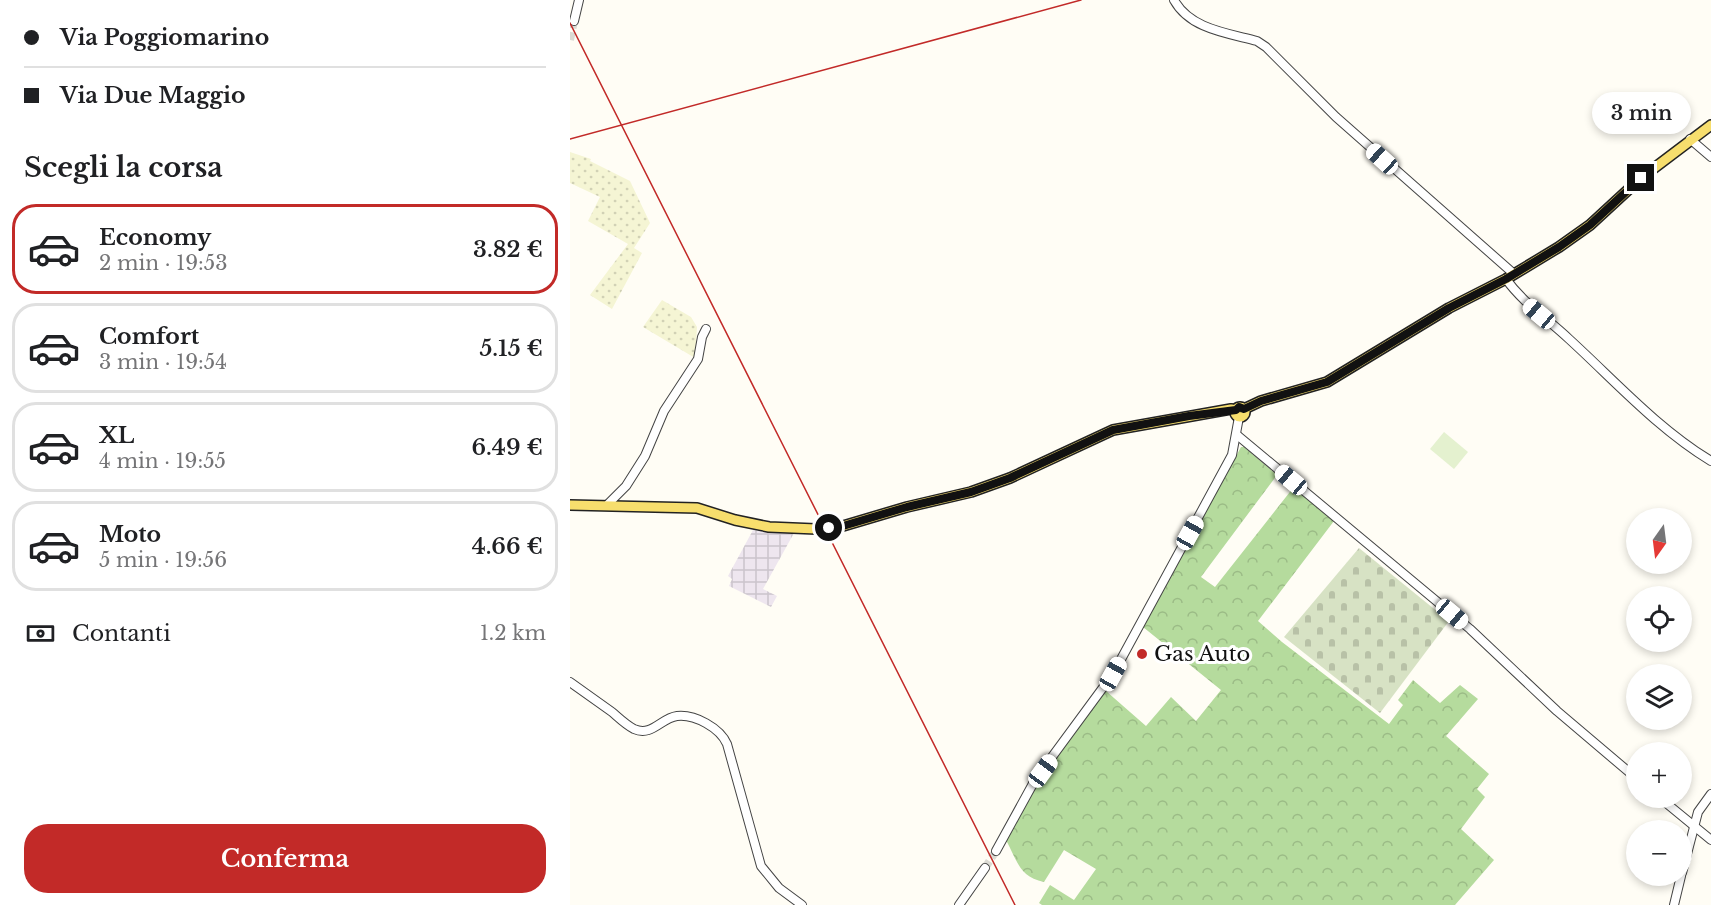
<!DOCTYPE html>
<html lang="it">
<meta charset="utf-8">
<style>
body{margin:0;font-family:"Libre Baskerville",serif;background:#f2f2f2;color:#202124;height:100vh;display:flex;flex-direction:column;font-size:22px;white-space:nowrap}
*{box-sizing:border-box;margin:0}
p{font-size:20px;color:#757577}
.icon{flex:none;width:33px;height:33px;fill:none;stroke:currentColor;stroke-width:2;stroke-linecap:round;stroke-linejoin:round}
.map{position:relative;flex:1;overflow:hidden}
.side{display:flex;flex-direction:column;background:#fff;width:570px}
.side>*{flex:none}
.hud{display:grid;align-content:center;height:132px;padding:0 24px;background:#fff}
.needle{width:39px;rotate:194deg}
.tools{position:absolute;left:1056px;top:508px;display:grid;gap:12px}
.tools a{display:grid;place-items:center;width:66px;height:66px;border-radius:50%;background:#fff;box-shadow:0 3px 9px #0003;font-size:30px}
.end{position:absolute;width:27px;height:27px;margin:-14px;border:8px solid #111;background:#fff;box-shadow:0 0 0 3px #fff}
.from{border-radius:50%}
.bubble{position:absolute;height:42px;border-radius:21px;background:#fff;box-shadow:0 3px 9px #0003;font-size:20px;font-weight:600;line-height:42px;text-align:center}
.car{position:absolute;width:18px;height:36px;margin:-18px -9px;border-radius:8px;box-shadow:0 0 4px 2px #0007;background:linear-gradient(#fff 24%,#345 0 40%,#fff 0 76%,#345 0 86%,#fff 0)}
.hud b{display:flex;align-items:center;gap:21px;height:57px;font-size:22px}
.hud b+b{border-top:2px solid #e0e0e0}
.hud i{width:15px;height:15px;background:#202124}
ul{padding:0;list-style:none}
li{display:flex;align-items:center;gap:18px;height:90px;margin:0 12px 9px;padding:0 12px;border:3px solid #e0e0e0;border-radius:24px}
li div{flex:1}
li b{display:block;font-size:22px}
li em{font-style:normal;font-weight:600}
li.current{border-color:#c22a28}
li>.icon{width:54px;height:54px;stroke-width:1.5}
h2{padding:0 24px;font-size:27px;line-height:72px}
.pay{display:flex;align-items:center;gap:15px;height:66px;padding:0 24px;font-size:22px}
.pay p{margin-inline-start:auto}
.primary-button{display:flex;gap:12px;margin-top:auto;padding:12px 24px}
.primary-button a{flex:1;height:69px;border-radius:24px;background:#c22a28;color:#fff;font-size:24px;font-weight:600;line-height:69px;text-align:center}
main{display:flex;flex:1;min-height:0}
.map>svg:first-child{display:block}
.industrial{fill:url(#industrial-grid)}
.farmland{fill:url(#farmland-dots)}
.forest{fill:url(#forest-crowns)}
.cemetery{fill:url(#cemetery-stones)}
.pitch{fill:#e4f1cf}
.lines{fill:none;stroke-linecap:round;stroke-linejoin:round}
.minor-tunnel{stroke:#dbdad3;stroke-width:8;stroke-dasharray:8 4;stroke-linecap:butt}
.minor-casing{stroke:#444;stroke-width:10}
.major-casing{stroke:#222;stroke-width:12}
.minor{stroke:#fff;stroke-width:8}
.major{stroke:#f7de6d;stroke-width:9}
.rail{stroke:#c22a28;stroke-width:1.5}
.route{stroke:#111;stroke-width:8}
.poi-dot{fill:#c22a28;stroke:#fff;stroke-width:2}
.labels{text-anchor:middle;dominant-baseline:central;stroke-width:6;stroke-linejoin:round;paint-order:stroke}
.poi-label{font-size:21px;fill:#111;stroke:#fff;text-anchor:start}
</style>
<main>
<section class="side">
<div class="hud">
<b><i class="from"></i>Via Poggiomarino</b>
<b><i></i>Via Due Maggio</b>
</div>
<h2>Scegli la corsa</h2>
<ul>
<li class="current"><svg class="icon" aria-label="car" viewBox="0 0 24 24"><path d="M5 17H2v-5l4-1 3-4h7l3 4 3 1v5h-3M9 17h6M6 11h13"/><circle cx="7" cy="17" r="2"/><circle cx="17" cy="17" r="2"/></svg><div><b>Economy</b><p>2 min · 19:53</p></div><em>3.82 €</em></li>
<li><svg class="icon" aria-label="car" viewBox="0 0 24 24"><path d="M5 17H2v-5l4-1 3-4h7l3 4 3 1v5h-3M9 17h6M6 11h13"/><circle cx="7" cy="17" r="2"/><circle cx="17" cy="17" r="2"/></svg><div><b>Comfort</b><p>3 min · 19:54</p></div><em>5.15 €</em></li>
<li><svg class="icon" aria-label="car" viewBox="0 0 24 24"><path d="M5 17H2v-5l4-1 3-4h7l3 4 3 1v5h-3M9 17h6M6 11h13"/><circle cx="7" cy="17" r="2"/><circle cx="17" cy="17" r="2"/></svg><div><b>XL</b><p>4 min · 19:55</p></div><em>6.49 €</em></li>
<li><svg class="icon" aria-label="car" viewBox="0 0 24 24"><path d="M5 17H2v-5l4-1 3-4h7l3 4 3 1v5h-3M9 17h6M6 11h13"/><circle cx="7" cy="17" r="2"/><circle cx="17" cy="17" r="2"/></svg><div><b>Moto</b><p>5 min · 19:56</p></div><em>4.66 €</em></li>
</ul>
<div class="pay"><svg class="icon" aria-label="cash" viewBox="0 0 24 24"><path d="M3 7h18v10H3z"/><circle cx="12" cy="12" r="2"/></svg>Contanti<p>1.2 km</p></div>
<div class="primary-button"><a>Conferma</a></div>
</section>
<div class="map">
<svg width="1141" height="905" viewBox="0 0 1141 905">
<defs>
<pattern id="industrial-grid" width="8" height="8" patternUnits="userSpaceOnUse" patternTransform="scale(1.5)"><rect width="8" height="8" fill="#eee6ef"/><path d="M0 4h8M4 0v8" fill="none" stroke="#cbc4cc"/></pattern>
<pattern id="farmland-dots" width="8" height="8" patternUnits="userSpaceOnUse" patternTransform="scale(1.5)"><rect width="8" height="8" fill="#f5f5d4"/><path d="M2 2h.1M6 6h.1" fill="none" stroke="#d1d1b5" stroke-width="1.8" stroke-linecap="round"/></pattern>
<pattern id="forest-crowns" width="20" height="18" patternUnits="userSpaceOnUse" patternTransform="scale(1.5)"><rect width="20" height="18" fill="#b5db9d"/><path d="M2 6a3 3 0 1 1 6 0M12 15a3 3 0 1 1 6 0" fill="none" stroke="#9bbb86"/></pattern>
<pattern id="cemetery-stones" width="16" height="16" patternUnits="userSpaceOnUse" patternTransform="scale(1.5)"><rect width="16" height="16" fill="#d7e2c4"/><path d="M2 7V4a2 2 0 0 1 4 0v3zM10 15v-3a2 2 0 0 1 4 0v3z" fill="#b8c1a7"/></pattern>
</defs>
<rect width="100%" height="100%" fill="#fffdf5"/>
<!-- industrial -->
<path class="industrial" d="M183,530L206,533H224L193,589L207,596L201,607L159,586L162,579L158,576Z"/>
<!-- farmland -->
<g class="farmland">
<path d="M0,152L21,159L20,161L60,181L80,223L64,248L72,253L42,309L20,295L58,244L18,221L30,197L0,183Z"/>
<path d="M92,300L121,317L127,327L125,358L73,327Z"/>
</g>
<!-- forest -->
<path class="forest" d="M671,447H674L707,475L631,577L645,587L723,488L764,521L688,621L712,642L819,724L833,705L828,700L843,680L870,703L890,685L908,699L876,736L919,774L907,789L915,797L891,829L924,860L885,905H472L469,903L480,885L504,900L526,869L494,850L474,882C449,877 447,860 436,840L468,782L536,691L576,726L601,697L626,721L651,690L573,627Z"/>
<!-- cemetery -->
<path class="cemetery" d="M789,548L879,621L810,713L714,637Z"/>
<!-- pitch -->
<path class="pitch" d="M874,432L898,452L884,469L860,449Z"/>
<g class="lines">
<!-- minor-tunnel -->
<g class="minor-tunnel">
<path d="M0,40L4,21"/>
<path d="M415,868L426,851"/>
</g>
<defs>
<g id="minor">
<path d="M604,0C620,29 657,33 687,41L696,47L766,117L944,274"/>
<path d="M4,21L9,0"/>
<path d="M1120,139L1141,157"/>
<path d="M936,279C953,303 978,319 999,339C1045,381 1087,428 1141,461"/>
<path d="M667,435L900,629L987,711L1066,778"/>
<path d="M38,504L56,486L75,456L94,411L128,359L132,337L136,329"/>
<path d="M0,682C14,692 28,702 42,712C49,718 56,725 64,729C82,737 91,718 107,716C125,714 150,728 157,744L191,866L209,888L232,905"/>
<path d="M1090,798L1141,840"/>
<path d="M426,851L465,780L543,674L662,455L669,417"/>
<path d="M1112,873L1128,812L1141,794"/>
<path d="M389,905L415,868"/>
<path d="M1104,905L1111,876"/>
</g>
<g id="major">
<circle cx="670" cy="412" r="5"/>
<path d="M674,409L691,401L757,382L879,308L936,279L989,247L1020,225L1071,178L1141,125"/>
<path d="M0,505L127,508L165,520L199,527L246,529"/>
<path d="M259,528L273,526L337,507L401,492L440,478L543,430L661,409L666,410"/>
</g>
</defs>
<!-- minor casing -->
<use href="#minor" class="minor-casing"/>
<!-- major casing -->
<use href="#major" class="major-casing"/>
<!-- minor -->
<use href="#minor" class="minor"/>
<!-- major -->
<use href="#major" class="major"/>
<!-- rail -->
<g class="rail">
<path d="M0,23L445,905"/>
<path d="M0,139L511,0"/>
</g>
</g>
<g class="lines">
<!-- route -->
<path class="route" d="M259,528L273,526L337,507L401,492L440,478L543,430L619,416L666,410L669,407L674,409L691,401L757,382L879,308L936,279L989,247L1020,225L1071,178"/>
</g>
<!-- markers -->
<circle class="poi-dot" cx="572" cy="654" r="6"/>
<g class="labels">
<!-- poi labels -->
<g class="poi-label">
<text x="584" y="654">Gas Auto</text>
</g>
</g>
</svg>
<div class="tools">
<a><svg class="needle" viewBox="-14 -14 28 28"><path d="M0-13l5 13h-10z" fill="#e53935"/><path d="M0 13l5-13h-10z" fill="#757577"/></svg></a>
<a><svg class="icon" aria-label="locate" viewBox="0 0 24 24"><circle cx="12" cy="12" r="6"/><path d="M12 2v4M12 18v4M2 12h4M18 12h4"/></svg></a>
<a><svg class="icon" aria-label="layers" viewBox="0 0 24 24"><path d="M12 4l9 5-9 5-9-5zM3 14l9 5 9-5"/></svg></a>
<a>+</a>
<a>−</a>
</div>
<i class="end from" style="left:259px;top:528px"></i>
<i class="end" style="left:1071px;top:178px"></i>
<div class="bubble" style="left:1022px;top:92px;width:99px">3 min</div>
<i class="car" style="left:812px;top:159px;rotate:312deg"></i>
<i class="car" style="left:969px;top:314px;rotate:310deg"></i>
<i class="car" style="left:721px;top:480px;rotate:310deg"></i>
<i class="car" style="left:620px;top:533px;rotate:29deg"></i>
<i class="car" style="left:882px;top:614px;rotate:130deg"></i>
<i class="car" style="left:543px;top:674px;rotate:29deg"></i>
<i class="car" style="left:473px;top:771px;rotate:36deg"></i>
</div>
</main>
